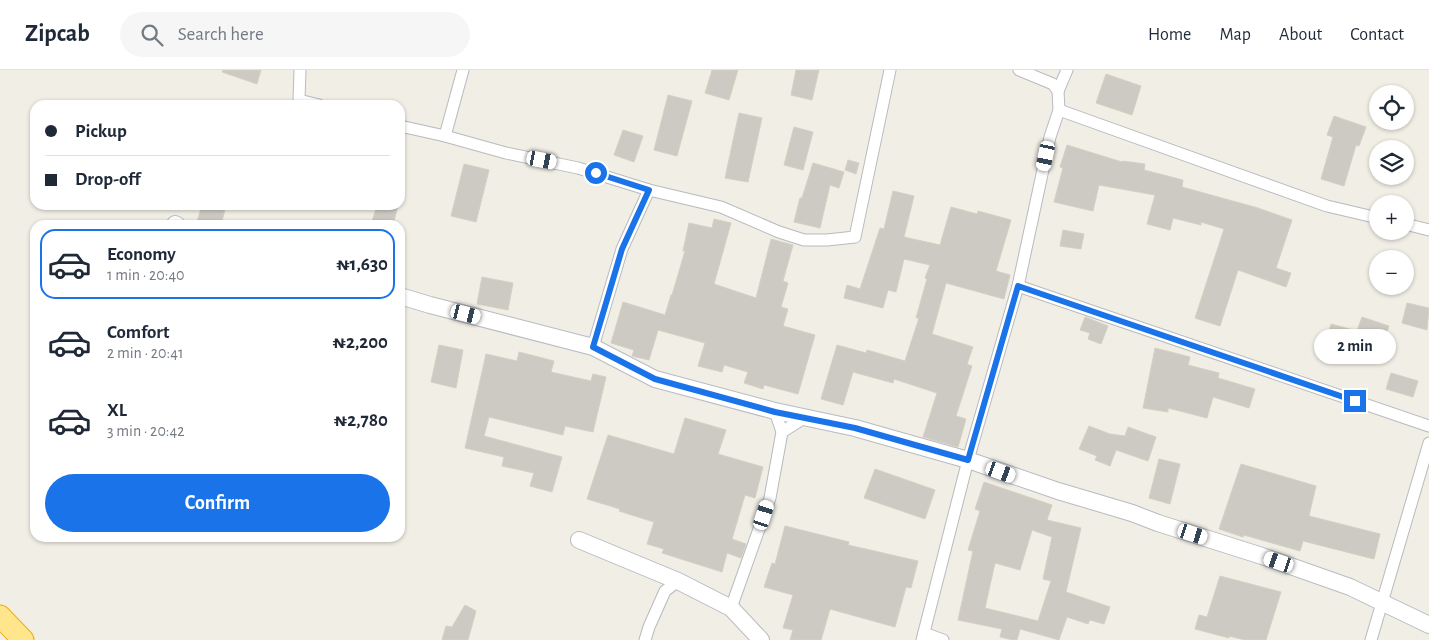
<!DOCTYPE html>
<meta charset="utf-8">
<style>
body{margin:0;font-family:"Alegreya Sans",sans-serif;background:#f6f6f7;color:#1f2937;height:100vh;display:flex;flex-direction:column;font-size:19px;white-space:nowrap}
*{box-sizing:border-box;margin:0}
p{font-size:16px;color:#747a83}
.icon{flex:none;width:28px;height:28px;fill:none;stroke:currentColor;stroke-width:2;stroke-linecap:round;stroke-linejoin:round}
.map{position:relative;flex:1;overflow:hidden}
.drawer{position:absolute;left:30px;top:150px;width:375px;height:322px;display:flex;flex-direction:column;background:#fff;border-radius:15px;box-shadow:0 1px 4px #0004}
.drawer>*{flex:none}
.hud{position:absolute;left:30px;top:30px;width:375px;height:110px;border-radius:15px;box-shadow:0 1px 4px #0004;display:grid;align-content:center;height:110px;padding:0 15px;background:#fff}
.buttons{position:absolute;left:1369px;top:15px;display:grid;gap:10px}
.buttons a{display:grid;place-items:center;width:45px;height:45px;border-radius:50%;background:#fff;box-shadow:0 1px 4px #0004;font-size:25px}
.end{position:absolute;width:22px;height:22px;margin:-11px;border:6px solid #1a73e8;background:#fff;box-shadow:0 0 0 2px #fff}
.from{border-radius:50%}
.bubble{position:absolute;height:35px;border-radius:18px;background:#fff;box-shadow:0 1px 4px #0004;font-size:16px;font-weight:700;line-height:35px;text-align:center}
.car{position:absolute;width:15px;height:30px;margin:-15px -8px;border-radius:6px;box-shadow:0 0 4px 1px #0007;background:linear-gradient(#fff 24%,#345 0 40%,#fff 0 76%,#345 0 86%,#fff 0)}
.hud b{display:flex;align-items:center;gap:18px;height:48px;font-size:19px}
.hud b+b{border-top:1px solid #e0e1e3}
.hud i{width:12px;height:12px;background:#1f2937}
ul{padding:9px 0 0;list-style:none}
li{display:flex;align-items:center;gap:15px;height:70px;margin:0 10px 8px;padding:0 5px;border:2px solid transparent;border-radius:15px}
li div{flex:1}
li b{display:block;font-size:19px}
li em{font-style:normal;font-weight:700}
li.selected{border-color:#1a73e8}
li>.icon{width:45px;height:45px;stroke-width:1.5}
.primary-button{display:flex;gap:10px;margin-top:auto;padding:10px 15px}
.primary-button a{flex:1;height:58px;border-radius:30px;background:#1a73e8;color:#fff;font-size:20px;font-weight:700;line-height:58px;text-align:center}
header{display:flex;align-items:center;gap:30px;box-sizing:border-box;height:70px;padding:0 25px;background:#fff;border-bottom:1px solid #e0e1e3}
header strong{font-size:24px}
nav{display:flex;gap:28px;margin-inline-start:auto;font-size:18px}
.search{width:350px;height:45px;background:#f6f6f7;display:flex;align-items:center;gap:12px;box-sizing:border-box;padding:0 18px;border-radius:28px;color:#747a83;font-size:19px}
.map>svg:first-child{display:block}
.building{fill:#cdcac4;stroke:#d5d0c2;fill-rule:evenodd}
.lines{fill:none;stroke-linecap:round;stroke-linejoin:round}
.street-casing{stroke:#b7babf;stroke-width:13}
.secondary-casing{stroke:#b8bbc1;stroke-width:18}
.highway-casing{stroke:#f4ae00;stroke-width:23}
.street{stroke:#fff;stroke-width:11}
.secondary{stroke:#fff;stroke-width:16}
.highway{stroke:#ffe58c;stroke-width:21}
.route{stroke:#1a73e8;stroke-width:6}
</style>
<header>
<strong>Zipcab</strong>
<div class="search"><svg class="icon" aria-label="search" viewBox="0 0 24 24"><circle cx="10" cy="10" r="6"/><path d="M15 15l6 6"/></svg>Search here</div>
<nav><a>Home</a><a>Map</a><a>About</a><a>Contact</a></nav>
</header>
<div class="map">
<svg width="1429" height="570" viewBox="0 0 1429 570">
<rect width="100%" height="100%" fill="#f0eee5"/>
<!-- building -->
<g class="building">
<path d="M223,0H261L257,14L222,2Z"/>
<path d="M712,0H738L729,30L705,23Z"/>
<path d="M796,0H819L812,30L791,25Z"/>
<path d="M1106,4L1141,16L1132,45L1096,33Z"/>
<path d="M668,25L692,31L677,86L654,80Z"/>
<path d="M739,43L762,48L748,112L725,108Z"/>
<path d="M1334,46L1366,57L1359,76L1356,75L1344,116L1321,109L1333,67L1327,65Z"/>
<path d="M794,57L813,62L803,100L784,95Z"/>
<path d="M623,60L643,66L634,92L614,85Z"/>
<path d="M1067,75L1122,92L1123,91L1145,94L1144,100L1183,110L1182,117L1258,138L1292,150L1276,198L1291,203L1286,217L1238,200L1220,256L1195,248L1224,159L1201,152V155L1173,148L1170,160L1147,154L1155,125L1099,115L1093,141L1054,132L1063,98L1060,97Z"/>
<path d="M848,90L859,93L856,104L845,100Z"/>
<path d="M813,93L844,102L839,118L830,115L820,158L794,152L800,128H802Z"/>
<path d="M464,94L489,100L476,152L451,146Z"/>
<path d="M893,121L914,126L904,167L940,175L951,137L977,144L978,141L1011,150L996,201L1010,205L1004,229L946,213L932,264L973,277L967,294L972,296L956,346L966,349L958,377L923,367L937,323L894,309L893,313L853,302L843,335L821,329L837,275L866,283L867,280L905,291L919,248H916L927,209L925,208L930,195L904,189L896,222L888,220L883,238L844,228L847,215L860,219L880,158L884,159Z"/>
<path d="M202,135H226L221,155H207L197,152Z"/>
<path d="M377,135H398L393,155H371Z"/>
<path d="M714,149L731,153L714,214L756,228L771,169L793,175L783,211L788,213L781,237L788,239L783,256L815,265L798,324L764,315L763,319L744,313L748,302L724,295L722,302L698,296L705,273L658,260L649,290L632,286L634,280L611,273L623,232L665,245L671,225H672L685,181H683L689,153L712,158Z"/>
<path d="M1063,160L1084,164L1081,179L1060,176Z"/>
<path d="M482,207L513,213L508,240L477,234Z"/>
<path d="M1407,233L1429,238L1427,260L1402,253Z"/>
<path d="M1085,247L1108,256L1101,274L1088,269L1090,263L1080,260Z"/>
<path d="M1362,247L1389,256L1378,288L1342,276L1341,280L1325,276L1331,254L1357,261Z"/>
<path d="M439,275L463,280L456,318L431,312Z"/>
<path d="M1155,278L1190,287L1188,295L1219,303L1218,308L1255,319L1249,338L1213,327L1207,348L1168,338V342L1143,338Z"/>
<path d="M519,282L554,291L551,302L591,311L593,304L606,307L593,362L565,356L563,365L489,347L484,366L562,387L552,422L530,416L534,403L502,396L504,387L465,378L486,284L517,291Z"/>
<path d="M1391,303L1418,311L1413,327L1386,319Z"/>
<path d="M685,348L726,360L718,384L763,397L755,428L745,425L732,469L746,474L741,488L727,483L722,502L662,483L664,479L647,474L654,452L619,441L620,439L587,429L608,365L674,384Z"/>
<path d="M1089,356L1110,364L1125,366L1128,357L1156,367L1148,391L1116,380L1110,396L1095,390L1097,386L1079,379Z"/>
<path d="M1159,389L1180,394L1170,434L1149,428Z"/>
<path d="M1241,394L1316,416L1309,446L1380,464L1374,489L1303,471L1300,481L1244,465L1243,467L1219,459Z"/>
<path d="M875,399L935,420L925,449L864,428Z"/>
<path d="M984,412L1052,435L1047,450L1081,458L1066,522L1110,537L1104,554L1090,550L1088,554L1067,547L1059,570L1020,559L1017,570H1013L1000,567L1002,559L958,550L973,481L968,480L980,441L975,439ZM1032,460L1052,467L1043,509L1051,511L1038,551L985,538L995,493L1020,500Z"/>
<path d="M785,456L849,472L848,475L918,491L911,518L906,517L895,557L830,539L821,570H790L793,560L783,558L793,525L764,517L772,493L775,494Z"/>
<path d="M1220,506L1281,522L1266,570H1245L1229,566V568L1195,559L1199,545L1207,547Z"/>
<path d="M465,535L476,541L468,570H442L446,556L452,557Z"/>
</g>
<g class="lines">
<defs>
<g id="street">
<path d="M300,0L299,30L319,35"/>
<path d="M1058,21L1067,0"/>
<path d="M1059,40L1327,136L1378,148"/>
<path d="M400,56L445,66L506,83L578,98L649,120L721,137L779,162L804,170H827L855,167L890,0"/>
<path d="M445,66L463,0"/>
<path d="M1405,154L1429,160"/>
<path d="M1018,216L1429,356"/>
<path d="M593,277L622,179L649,120"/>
<path d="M782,362L804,348"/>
<path d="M731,538L770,428L782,362L775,341"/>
<path d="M924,563L943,570"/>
<path d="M645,570L649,557L665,521L678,511"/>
<path d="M922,570L968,390L1018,216L1050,67L1059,40L1058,21L1053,14L1019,0"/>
<path d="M1371,570L1429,373"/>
</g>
<g id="secondary">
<path d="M175,154L177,155"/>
<path d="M400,226L430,235L593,277L655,309L775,341L855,358L968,390L1058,421L1132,443L1158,453L1262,486L1350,517L1429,555"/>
<path d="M579,470L678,511L731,538L761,570"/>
</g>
<path id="highway" d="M0,546L23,570"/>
</defs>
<!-- street casing -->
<use href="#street" class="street-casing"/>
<!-- secondary casing -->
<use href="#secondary" class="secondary-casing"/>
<!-- highway casing -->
<use href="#highway" class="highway-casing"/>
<!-- street -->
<use href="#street" class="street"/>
<!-- secondary -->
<use href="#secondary" class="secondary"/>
<!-- highway -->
<use href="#highway" class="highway"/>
</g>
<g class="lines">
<!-- route -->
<path class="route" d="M596,103L649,120L622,179L593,277L655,309L775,342L855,358L968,390L1018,216L1355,331"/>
</g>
</svg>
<div class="buttons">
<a><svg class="icon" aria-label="locate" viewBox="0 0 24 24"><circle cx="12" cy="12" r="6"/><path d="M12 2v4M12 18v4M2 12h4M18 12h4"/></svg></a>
<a><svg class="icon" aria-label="layers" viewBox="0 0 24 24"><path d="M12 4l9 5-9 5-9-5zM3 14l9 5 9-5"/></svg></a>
<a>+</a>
<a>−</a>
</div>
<i class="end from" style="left:596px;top:103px"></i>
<i class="end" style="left:1355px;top:331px"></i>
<div class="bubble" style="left:1314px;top:259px;width:82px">2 min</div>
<i class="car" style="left:1046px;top:86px;rotate:192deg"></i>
<i class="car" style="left:542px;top:90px;rotate:101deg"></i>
<i class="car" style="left:466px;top:244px;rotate:104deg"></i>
<i class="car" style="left:1001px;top:402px;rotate:110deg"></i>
<i class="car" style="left:764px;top:445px;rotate:18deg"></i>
<i class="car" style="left:1193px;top:464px;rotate:108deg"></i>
<i class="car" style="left:1279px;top:492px;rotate:289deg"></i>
<div class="hud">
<b><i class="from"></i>Pickup</b>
<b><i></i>Drop-off</b>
</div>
<section class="drawer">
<ul>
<li class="selected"><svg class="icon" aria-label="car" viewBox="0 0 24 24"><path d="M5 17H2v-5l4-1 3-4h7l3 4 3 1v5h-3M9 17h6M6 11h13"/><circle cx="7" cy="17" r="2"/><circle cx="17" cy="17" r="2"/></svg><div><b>Economy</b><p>1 min · 20:40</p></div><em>₦1,630</em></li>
<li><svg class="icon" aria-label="car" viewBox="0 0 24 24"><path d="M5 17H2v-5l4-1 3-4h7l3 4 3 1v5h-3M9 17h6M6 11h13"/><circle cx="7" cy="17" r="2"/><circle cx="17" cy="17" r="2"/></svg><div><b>Comfort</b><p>2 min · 20:41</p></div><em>₦2,200</em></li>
<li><svg class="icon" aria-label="car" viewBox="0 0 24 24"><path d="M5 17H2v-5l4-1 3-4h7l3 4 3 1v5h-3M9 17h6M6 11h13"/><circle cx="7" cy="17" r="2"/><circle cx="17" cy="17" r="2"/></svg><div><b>XL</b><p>3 min · 20:42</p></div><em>₦2,780</em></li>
</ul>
<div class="primary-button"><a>Confirm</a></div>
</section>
</div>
